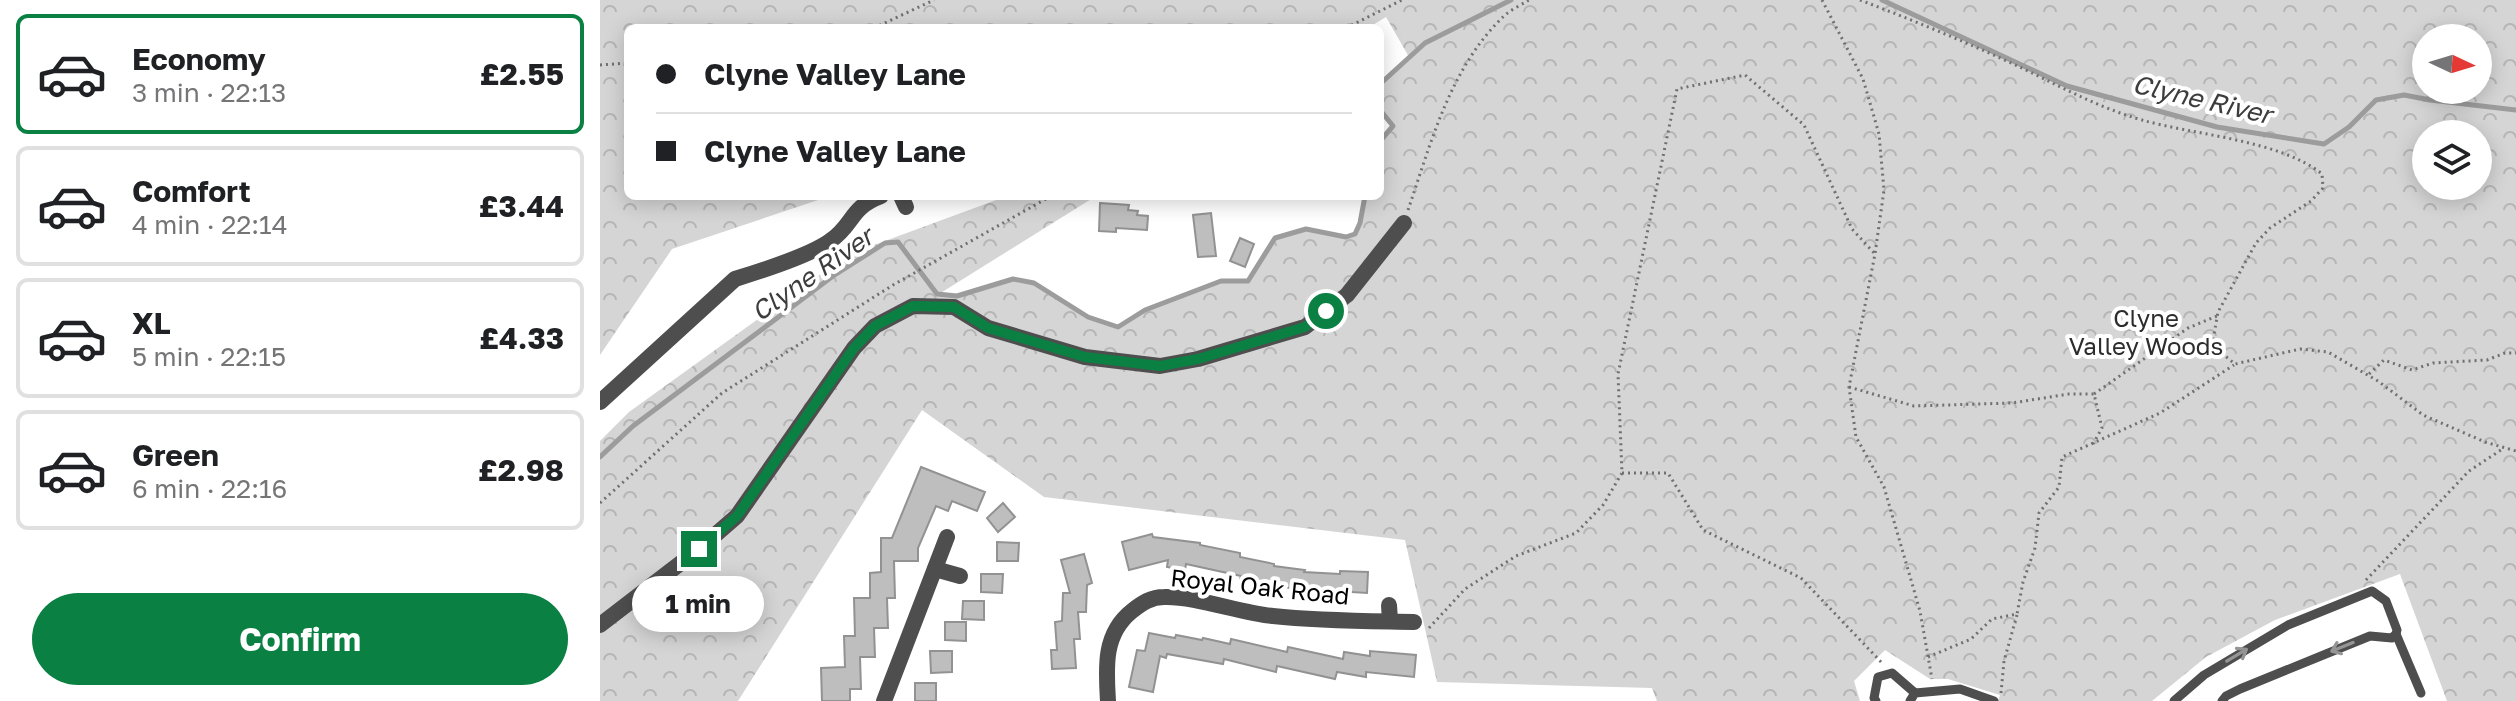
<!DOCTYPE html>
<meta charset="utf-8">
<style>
body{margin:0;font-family:"Golos Text",sans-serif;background:#f2f2f2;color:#202124;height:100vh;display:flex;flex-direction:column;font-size:30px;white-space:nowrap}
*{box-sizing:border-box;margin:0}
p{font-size:26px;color:#757577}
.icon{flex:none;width:44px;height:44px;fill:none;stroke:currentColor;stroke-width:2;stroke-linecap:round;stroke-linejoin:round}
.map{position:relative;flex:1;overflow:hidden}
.drawer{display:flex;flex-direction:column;background:#fff;width:600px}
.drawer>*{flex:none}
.hud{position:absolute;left:24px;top:24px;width:760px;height:176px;border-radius:12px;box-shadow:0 4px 20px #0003;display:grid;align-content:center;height:176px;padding:0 32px;background:#fff}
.needle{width:52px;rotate:94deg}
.buttons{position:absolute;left:1812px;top:24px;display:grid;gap:16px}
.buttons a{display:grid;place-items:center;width:80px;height:80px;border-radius:50%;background:#fff;box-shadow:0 4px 20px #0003;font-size:40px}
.end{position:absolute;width:36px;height:36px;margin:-18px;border:10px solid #0b8043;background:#fff;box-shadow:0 0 0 4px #fff}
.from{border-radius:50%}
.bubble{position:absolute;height:56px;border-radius:28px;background:#fff;box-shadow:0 4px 20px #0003;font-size:26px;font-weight:700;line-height:56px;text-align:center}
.hud b{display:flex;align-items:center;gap:28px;height:76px;font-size:30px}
.hud b+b{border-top:2px solid #e0e0e0}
.hud i{width:20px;height:20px;background:#202124}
ul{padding:14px 0 0;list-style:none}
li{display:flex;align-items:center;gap:24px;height:120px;margin:0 16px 12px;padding:0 16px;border:4px solid #e0e0e0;border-radius:12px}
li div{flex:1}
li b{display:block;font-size:30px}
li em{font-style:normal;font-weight:700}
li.current{border-color:#0b8043}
li>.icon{width:72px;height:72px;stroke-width:1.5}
.primary-button{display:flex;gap:16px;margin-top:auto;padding:16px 32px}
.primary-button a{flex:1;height:92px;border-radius:48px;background:#0b8043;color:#fff;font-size:32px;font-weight:700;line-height:92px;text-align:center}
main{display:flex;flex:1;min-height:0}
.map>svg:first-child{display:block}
.forest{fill:url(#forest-crowns);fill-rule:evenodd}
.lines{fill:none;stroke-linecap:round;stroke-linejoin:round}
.stream{stroke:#9c9c9c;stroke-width:5}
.building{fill:#bebebe;stroke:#929292;stroke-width:2}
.path{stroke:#707070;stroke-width:3;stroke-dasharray:2 4;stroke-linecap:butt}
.lane{stroke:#4e4e4e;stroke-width:9}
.street{stroke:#4e4e4e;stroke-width:16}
.oneway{stroke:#959595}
.route{stroke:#0b8043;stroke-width:10}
.labels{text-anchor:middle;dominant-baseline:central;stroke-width:8;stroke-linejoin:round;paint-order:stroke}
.park-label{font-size:24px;fill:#2c2c2c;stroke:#fff}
.street-label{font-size:24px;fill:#000;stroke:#fff}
.water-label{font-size:26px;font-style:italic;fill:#3d3d3d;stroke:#fff}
</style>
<main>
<section class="drawer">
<ul>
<li class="current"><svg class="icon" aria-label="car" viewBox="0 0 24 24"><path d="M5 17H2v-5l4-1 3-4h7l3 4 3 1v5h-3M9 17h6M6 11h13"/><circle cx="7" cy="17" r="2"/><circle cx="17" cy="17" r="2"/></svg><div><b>Economy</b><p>3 min · 22:13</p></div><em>£2.55</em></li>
<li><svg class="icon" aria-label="car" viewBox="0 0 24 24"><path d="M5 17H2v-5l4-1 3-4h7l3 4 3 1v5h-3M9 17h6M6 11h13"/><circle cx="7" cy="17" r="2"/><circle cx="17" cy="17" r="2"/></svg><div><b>Comfort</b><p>4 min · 22:14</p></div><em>£3.44</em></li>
<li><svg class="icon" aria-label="car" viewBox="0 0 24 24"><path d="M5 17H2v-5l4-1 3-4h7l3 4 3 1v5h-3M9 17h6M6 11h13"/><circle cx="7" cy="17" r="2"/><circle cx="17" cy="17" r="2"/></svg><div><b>XL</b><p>5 min · 22:15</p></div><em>£4.33</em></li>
<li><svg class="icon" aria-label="car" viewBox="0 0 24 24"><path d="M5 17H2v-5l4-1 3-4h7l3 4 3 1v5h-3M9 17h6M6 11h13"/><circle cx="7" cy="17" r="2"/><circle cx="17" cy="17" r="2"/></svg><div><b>Green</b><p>6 min · 22:16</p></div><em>£2.98</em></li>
</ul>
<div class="primary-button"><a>Confirm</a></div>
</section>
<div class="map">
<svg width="1916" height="701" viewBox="0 0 1916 701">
<defs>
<pattern id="forest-crowns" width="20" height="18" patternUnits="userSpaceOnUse" patternTransform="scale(2)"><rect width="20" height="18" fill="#d5d5d5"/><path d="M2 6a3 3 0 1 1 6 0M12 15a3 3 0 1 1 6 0" fill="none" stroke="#b5b5b5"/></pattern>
</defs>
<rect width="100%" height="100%" fill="#fff"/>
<!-- forest -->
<path class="forest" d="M0,0H1916V701H1847L1800,574L1675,620L1606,657L1552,701H1398L1400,695L1348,679H1330L1285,650L1254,681L1260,701H1057L1052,688L837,682L805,540L444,497L322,410L138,701H0V441L29,412L247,255L407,196H496L339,294L357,296L413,279L434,283L488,317L518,327L545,310L621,281H648L675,238L706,229L746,237L755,234L760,223L765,196H780V141L793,126L780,110V84L809,57L786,17L768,28H28V196H230L72,249L0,355ZM1826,38H1878V90H1826ZM1826,134H1878V186H1826Z"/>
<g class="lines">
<!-- stream -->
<g class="stream">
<path d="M1282,0L1467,86L1617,127L1724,144L1749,127L1776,100L1804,95L1830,100L1916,110"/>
<path d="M780,84L825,43L911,0"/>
<path d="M780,110L793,126L780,141"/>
<path d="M0,457L33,426L233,276L285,243L298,242L337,294L357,296L413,279L434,283L488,317L518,327L545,310L621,281H648L675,238L706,229L746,237L755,234L760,223L765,196"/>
</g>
</g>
<!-- building -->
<g class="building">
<path d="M500,203L529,205L528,210L538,211L537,215L548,216L547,230L516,228V232L499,231Z"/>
<path d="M611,213L616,256L598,257L593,215Z"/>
<path d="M640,238L654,244L645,267L630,261Z"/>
<path d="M321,467L385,492L377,511L352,501L348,511L336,506L318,548V561H294L295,598H287L288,628H274L275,657H260L261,689H250V701H222L221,668L245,667L244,636H255L254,598H270V573L281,572V538H292Z"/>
<path d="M403,503L415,517L398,532L387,518Z"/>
<path d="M552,534L553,537L600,543V545L640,553V557L674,564V566L705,570L704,572L740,574V571L768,572L767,593L735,591V594L706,593L707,591L640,579L641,576L586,564L585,570L567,567L568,560L529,570L522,542Z"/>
<path d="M397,542L419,543L418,561H397Z"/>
<path d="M484,554L492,583L487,585L486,612H478L480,639H474L476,668L452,669L451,650H457L455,622L462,621L463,593H470L461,560Z"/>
<path d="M381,574H403L402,593L381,592Z"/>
<path d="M363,601H384V620L362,619Z"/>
<path d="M345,622H366V641L345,640Z"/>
<path d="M549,633L575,638L576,635L602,640L603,638L630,644L631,639L687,652L688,647L743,659L744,652L770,656V651L816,655L814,677L766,672V677L737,672L735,679L677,666L676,672L624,659L623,664L567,654L566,658L560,656L553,692L529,687L537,650L545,651Z"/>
<path d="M330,651H352V672L331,673Z"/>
<rect x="315" y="683" width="21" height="18"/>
</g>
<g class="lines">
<!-- path -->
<g class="path">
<path d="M1222,0L1263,79L1279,134L1284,190L1275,254L1249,387L1256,437L1284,487L1320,611L1332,679"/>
<path d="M1260,0C1315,21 1371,44 1424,69C1463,88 1500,108 1542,120C1594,135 1680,140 1722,174L1723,188L1711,201L1670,228L1656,243L1618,312L1613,340L1624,355L1635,364L1700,349L1728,352L1778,381L1823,415L1885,442L1916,451"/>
<path d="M274,28L334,0"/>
<path d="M746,28L802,0"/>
<path d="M0,65L28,63"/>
<path d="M808,210C831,143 850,68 903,17C910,10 921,5 929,0"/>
<path d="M1769,374L1784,360L1812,370L1833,363L1887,360L1905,353H1916"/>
<path d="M1249,387L1314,406L1412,403L1469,394H1494L1502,428L1493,444"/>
<path d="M1494,394L1588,328L1617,316"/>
<path d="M1022,473H1068L1103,530L1201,578L1283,664"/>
<path d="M0,503L122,393L293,285L451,196"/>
<path d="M1766,580L1869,471L1904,448"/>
<path d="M829,628L865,589L916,556L976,533L1003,505L1022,473L1018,374L1077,89L1145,75L1204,125L1252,229L1275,254"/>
<path d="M1328,657L1371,639L1392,619L1417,614L1423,582L1435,548L1439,513L1459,487L1462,457L1560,413L1634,365"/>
<path d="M1401,693L1404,661L1417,615"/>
</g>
<!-- lane -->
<g class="lane">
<path d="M1796,634L1821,693"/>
<path d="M1276,701L1274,698L1278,677L1292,673L1315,693"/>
<path d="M1310,701L1315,693L1360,689L1394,701"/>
<path d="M1574,701L1604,675L1688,625L1772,591L1786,601L1797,630L1796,634L1792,638L1770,636L1640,689L1626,696L1622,701"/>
</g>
<!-- street -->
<g class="street">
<path d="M301,196L306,207"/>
<path d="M0,402L135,279C161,271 209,256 230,241C254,225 249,208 281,196"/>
<path d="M335,569L360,576"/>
<path d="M789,605L790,621"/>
<path d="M0,625L99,549L137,516L254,348L275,326L313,306L354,307L388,328L485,357L560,366L598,359L705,327L747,295L804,223"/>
<path d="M284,701L347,537"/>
<path d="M508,701C506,668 503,634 532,611C542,603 551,597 564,597C596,596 640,613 673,616C720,621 767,621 814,622"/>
</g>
</g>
<!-- one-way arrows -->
<defs><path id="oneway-shaft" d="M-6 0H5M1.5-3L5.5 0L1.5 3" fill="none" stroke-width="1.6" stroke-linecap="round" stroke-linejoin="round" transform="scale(2)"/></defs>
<g class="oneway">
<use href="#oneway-shaft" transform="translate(1742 647) rotate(158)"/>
<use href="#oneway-shaft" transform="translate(1637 655) rotate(-31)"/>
</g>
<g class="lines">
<!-- route -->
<path class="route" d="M99,549L137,516L254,348L275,326L313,306L354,307L388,328L485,357L560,366L598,359L705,327L726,311"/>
</g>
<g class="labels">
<!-- park labels -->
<g class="park-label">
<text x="1546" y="317">Clyne<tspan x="1546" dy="28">Valley Woods</tspan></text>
</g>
<!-- street labels -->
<g class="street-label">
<text transform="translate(660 586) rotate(6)">Royal Oak Road</text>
</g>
<!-- water labels -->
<g class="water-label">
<text transform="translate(1602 99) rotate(13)">Clyne River</text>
<text transform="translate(212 274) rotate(-35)">Clyne River</text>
</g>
</g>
</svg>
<div class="buttons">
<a><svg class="needle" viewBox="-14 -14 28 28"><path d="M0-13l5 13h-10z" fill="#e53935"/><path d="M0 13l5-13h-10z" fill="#757577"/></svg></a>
<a><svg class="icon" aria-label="layers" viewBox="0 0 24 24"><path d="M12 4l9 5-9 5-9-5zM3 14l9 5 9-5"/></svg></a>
</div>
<i class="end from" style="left:726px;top:311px"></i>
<i class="end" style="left:99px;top:549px"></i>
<div class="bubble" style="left:32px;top:576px;width:132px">1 min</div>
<div class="hud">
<b><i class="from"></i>Clyne Valley Lane</b>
<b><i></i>Clyne Valley Lane</b>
</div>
</div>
</main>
